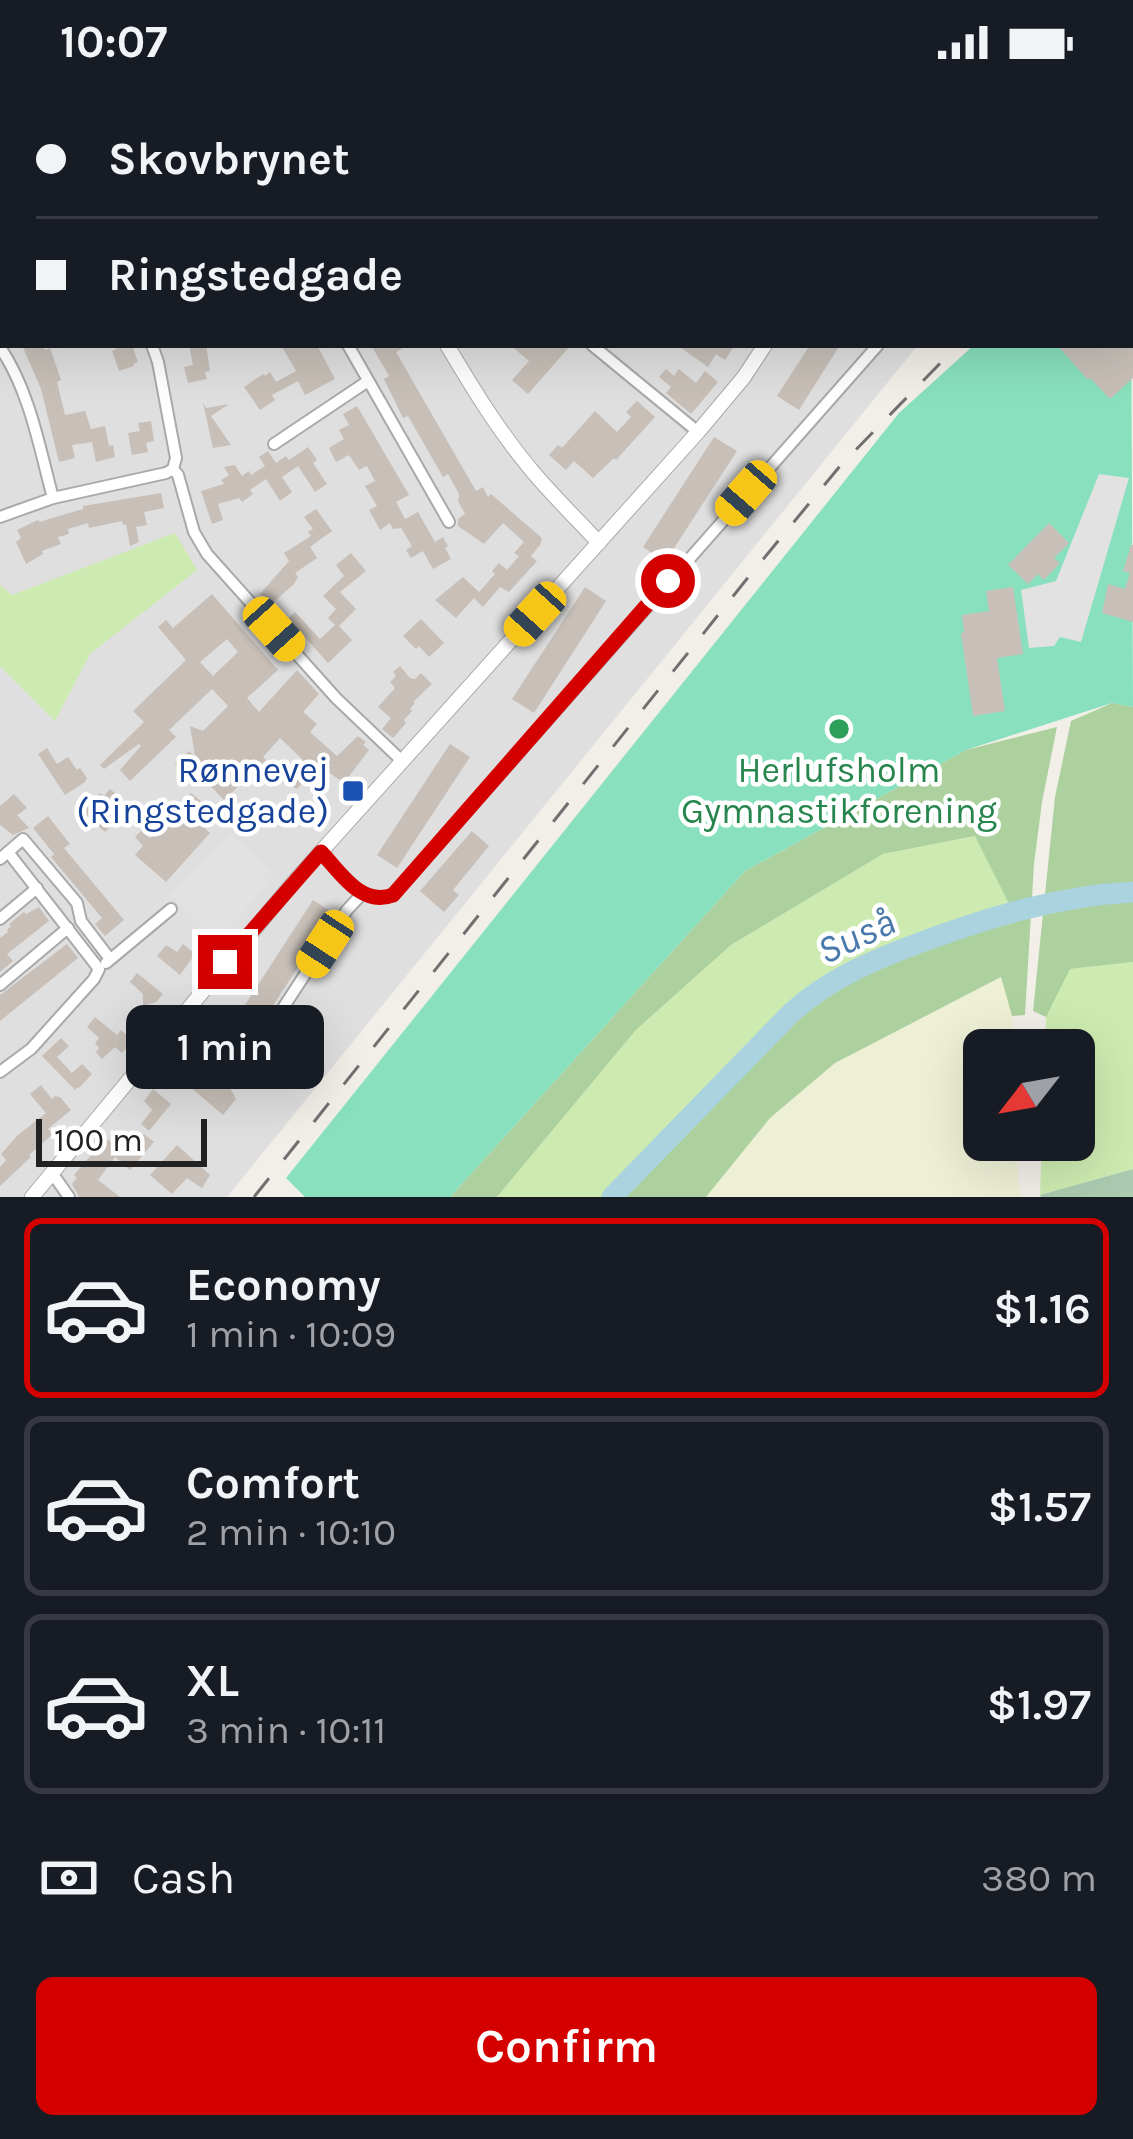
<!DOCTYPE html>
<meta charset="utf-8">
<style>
body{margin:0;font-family:Karla,sans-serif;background:#20242c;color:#f1f3f6;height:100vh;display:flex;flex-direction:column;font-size:45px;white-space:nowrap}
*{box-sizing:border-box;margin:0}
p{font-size:39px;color:#9ea1a6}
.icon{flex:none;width:66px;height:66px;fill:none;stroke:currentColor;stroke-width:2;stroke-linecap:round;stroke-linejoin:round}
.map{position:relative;height:1113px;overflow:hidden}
.details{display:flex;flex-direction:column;background:#171b24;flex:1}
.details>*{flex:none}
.top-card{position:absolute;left:0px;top:0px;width:1134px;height:264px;box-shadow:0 12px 48px #0002;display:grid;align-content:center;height:264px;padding:0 36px;background:#171b24}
.needle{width:78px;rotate:239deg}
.buttons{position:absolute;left:963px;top:945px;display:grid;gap:24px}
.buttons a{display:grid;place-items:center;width:132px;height:132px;border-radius:18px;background:#171b24;box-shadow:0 12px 48px #0002;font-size:60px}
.scale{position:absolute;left:36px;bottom:30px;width:171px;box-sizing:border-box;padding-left:12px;border:6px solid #222;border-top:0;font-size:33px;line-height:42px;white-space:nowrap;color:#222;-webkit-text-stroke:9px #fff;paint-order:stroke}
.end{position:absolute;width:54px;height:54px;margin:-27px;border:15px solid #d40000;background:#fff;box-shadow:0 0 0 6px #fff}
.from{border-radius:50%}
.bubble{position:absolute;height:84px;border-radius:18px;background:#171b24;box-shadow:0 12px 48px #0002;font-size:39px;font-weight:600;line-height:84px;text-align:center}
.car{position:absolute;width:36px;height:72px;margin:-36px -18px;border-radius:15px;box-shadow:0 0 9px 3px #0007;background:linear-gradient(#f5c518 24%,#345 0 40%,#f5c518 0 76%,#345 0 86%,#f5c518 0)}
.top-card b{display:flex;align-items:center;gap:42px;height:114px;font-size:45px}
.top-card b+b{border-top:3px solid #363941}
.top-card i{width:30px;height:30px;background:#f1f3f6}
ul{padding:21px 0 0;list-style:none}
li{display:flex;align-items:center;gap:36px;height:180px;margin:0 24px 18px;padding:0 12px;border:6px solid #363941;border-radius:18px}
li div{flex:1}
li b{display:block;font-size:45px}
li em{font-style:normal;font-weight:600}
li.selected{border-color:#d40000}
li>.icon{width:108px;height:108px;stroke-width:1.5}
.pay{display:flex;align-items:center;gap:30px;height:132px;padding:0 36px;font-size:45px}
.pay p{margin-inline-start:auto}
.action{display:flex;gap:24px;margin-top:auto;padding:24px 36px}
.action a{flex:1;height:138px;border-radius:18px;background:#d40000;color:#fff;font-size:48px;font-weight:600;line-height:138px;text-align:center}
.status{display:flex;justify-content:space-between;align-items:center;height:84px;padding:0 60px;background:#171b24;direction:ltr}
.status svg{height:33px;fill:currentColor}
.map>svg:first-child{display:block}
.residential{fill:#e0dfdf}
.farmland{fill:#eef0d5}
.grass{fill:#cdebb0}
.forest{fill:#add19e}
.cemetery{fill:#aacbaf}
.pitch{fill:#88e0be}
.parking{fill:#e2e2e2}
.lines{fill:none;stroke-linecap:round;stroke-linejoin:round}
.river{stroke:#aad3df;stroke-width:21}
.building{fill:#c7bfb8;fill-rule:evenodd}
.minor-casing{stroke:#a9a9a9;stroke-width:14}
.tertiary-casing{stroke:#a9a9a9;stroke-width:16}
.minor{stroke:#fff;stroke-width:10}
.tertiary{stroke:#fff;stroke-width:14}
.rail{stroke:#707070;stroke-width:3;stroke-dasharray:24 24;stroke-linecap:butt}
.route{stroke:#d40000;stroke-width:15}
.leisure-dot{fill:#2e9e5b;stroke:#fff;stroke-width:4.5}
.transit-dot{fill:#1a4fb4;stroke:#fff;stroke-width:4.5}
.labels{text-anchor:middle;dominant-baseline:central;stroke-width:9;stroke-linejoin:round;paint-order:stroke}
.transit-label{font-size:36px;fill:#164399;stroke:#fff;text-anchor:end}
.leisure-label{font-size:36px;fill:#27864d;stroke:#fff}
.water-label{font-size:39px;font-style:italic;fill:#4a7aab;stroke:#fff}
</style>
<div class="status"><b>10:07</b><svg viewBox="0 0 49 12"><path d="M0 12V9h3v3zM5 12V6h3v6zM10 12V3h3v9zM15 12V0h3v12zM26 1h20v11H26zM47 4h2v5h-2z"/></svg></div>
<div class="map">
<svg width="1133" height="1113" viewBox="0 0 1133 1113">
<rect width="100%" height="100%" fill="#f2efe9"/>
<!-- residential -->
<path class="residential" d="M0,0H1133L1131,63V3H3V261H918L227,1113H0Z"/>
<!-- farmland -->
<path class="farmland" d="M1002,893L1012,932V966H984V1056H1014L1021,1113H706L770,1034L835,979Z"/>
<!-- grass -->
<g class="grass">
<path d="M175,449L197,486L90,570L55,637L0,582V501L12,511Z"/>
<path d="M976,752L1012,826L864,880L809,913L612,1113H497L636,946L731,861L883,770Z"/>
<path d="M1133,878V1085L1040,1111L1042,1056H1074V966H1045L1046,933L1069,885Z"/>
</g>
<!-- forest -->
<g class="forest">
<path d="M1112,619L1133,623V878L1070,885L1046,933L1033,927L1055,713L1071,637Z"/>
<path d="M1057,643L1042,718L1034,780L1025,931L1012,932L1001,893L835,979L770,1034L706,1113H612L809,913L864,880L1012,826L975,752L883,770L731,861L636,946L497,1113H450L745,787L966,666Z"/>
</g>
<!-- cemetery -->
<path class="cemetery" d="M1133,1085V1113H1041L1040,1111Z"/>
<!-- pitch -->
<path class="pitch" d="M1131,205L1133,623L1112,619L966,666L745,787L450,1113H305L286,1094L899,329L974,261H1131Z"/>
<!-- parking -->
<g class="parking">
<path d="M1099,390L1129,394L1081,558L1060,553L1054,562L1029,564L1021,506L1056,497Z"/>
<path d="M231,750L269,787L262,794L268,800L223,851L217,846L211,851L171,811Z"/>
</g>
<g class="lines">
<!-- river -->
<path class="river" d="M612,1113L790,930C828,895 871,877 919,859C989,833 1058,812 1133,808"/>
</g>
<!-- building -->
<g class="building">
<path d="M22,261H41L45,266L50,264L61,296L57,298L65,331L85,327L91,345L105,342L109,362L113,361L115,373L96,378L92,358L72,361L75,374L59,378L41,305Z"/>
<path d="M115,261H132L138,278L133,280L134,282L119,287L112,267L116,265Z"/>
<path d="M189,261H206L210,287L205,288L207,295L188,299L184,283L193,281Z"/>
<path d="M281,261H317L335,295L305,311L298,297L272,311L275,316L260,326L244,303L263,290L265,292L270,288L276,298L296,287Z"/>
<path d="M371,261H409L396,268L476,407L483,403L488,413L491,410L542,454L540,461L531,472L537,477L509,508L500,503L483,523L474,514L456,534L435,516L463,493L479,508L495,490L492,487L499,479L507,486L519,472L514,469L524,458L503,439L484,460L458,442V435L465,430L458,417L459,410L448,390L443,393L408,332L403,334L384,295L389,292Z"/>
<path d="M510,261H571L528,310L512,296L529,277Z"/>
<path d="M677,261H735L725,276L716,270L708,283Z"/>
<path d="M810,261H840L799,326L777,312Z"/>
<path d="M1057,261H1133V294L1110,315L1090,294L1088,296Z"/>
<path d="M666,285L674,292L679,285L696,299L705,287L718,298L691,330L666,309L671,303L659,293Z"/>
<path d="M637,317L655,333L616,376L614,374L593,394L574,377L566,386L549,371L558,361L562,364L595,327L617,348L631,333L626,328Z"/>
<path d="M203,319L206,324L229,320L211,332L231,361L213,364Z"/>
<path d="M357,322L409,411L396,418L405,435L418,428L435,458L443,453L448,462L445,464L451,475L433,485L423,467L411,474L406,466L412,462L401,444L393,445L390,439L380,446L369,426L377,422L365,402L375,397L367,382L359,386L349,371L336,378L329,364L344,355L339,346L349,341L343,330Z"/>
<path d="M151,337L154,357L146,359L148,368L132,371L128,349L140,347L138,339Z"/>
<path d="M714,353L737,367L665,478L643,463Z"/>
<path d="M308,363L317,376L313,379L327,400L315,408L298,382L282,393L292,408L280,417L266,395L250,406L253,410L242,418L239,414L218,420L223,436L212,440L201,407L224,400L221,396L229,391L224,383L235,381L242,392L249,387L251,391L265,382L259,373L268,367L276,379L286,372L289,376Z"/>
<path d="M161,409L164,424L144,428L147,441L136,443L139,458L130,462L126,440L123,441L122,437L89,444L88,439L68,445L69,450L58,453L61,460L42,467L43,470L26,480L16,458L21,454L17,446L38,436L39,438L83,425V422Z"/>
<path d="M316,425L332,447L310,463L317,474L295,489L298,493L294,500L270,521L260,510L289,477L284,469L311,452L308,448L313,445L304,433Z"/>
<path d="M1049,439L1069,459L1054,474L1060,479L1044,496L1038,490L1028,500L1008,481Z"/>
<path d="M1131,461H1133V538L1102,529L1108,500L1125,505L1130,489L1123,487Z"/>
<path d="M351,469L366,487L340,508L356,525L339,542L352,556L328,579L304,552L301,554L296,550L287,536L295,528L320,555L335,541L328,534L336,525L323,512L344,492L336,481Z"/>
<path d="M585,503L606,517L534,629L512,615Z"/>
<path d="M1013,503L1023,570L997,574L1005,627L973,632L961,549L964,548L962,531L989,527L986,507Z"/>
<path d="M212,510L278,586L247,614L259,628L297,586L319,610L303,628L317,640L310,648L337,672L358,652L366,658L363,661L369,666L344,699L321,683L296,705L286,695L303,676L280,654L263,673L266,676L224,716L201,692L193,699L175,680L189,667L195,672L190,642L203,647L228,622L212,605L169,646L176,653L130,697L120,686L141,662L139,660L104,685L100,681L144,638L133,627L186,576L158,543L166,536L173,544ZM227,555L238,568L213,592L200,578Z"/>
<path d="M421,535L444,559L429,573L419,562L416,565L403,552Z"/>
<path d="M400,582L410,594L415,595L421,589L432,600L413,618L415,619L410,625L412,627L404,636L406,639L393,654L382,645L391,634L378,623L395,604L390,598L396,592L393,588Z"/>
<path d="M450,660L470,673L397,784L377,771Z"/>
<path d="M47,664L57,680L68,673L77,686L80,684L87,694L85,698L65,711L38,670Z"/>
<path d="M110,705L117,711L107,722L115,730L112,733L116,737L105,748L83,728L100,709L104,712Z"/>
<path d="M191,709L208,723L196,736L210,749L166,798L135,771L143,762L135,753L142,746L150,754Z"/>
<path d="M14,710L27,724L17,731L29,744L13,751L0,741V722Z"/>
<path d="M48,732L70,760L64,764L124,836L105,852L95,840L102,834L51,773L54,770L33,744Z"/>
<path d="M472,747L489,762L453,806L459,811L444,828L420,807Z"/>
<path d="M313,816L333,829L261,940L241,927Z"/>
<path d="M39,823L49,837L7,870L13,877L0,888V854L8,848L7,846L11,842L9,840L24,828L26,830Z"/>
<path d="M67,860L78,874L0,937V911Z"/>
<path d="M183,860L195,870L180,891L157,872L166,861L177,868Z"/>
<path d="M137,889L163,910L156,918L143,922V910L130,898Z"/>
<path d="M95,933L117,951L121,946L133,956L122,969L115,963L102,975L96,968L99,964L95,959L99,954L87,943Z"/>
<path d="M61,954L69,962L57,973L72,989L82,980L92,990L79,1004L78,1003L75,1006L42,972Z"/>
<path d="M208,962L217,982L215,985L225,995L236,1015L223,1031L177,992Z"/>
<path d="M41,1001L52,1015L55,1012L60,1013L71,1026L48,1045L53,1050L29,1071L31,1073L0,1102V1083L6,1076L1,1070L18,1051L46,1029L30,1010Z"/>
<path d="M153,1005L171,1020L149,1047L141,1040L152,1026L144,1017Z"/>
<path d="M144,1050L154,1058L130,1086L115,1073L98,1096L120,1113H79L72,1100L77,1094L74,1091L106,1054L117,1063L120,1059L129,1067Z"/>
<path d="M177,1061L210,1091L202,1104L187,1094L172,1110L150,1091Z"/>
</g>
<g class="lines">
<defs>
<g id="minor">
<path d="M196,0L197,3"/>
<path d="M511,0V3"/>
<path d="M633,3V0"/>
<path d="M0,20L3,24"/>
<path d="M152,261L158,278L176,374L173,385L178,391L194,448L207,470L336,614L401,676"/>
<path d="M348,261L449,438"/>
<path d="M592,261L698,348"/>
<path d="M0,263C30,308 39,362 53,414"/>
<path d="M274,360L368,297"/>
<path d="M0,433L53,414L166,389L173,385"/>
<path d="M321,768C341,789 362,823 393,811L878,261"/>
<path d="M0,775L23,755L77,819L81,837L110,875"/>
<path d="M0,835L37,804"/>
<path d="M106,879L171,825"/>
<path d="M0,901L68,844"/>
<path d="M270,944L347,826L362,810"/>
<path d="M0,988L31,965L94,895L99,885L8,768"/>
<path d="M52,1089L69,1113"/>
</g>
<g id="tertiary">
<path d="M337,0L338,3"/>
<path d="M987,0L992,3"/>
<path d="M938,3L940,0"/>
<path d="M1131,144L1133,146"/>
<path d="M447,261C473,305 500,349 533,388C554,413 577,435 599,459"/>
<path d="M32,1113L292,800L698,348L744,293L765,261"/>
</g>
</defs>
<!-- minor casing -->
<use href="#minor" class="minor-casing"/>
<!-- tertiary casing -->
<use href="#tertiary" class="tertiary-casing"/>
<!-- minor -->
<use href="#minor" class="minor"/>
<!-- tertiary -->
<use href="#tertiary" class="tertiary"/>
<!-- rail -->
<g class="rail">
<path d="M1131,103L1133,101"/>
<path d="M254,1113L746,496L840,382L958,261"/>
</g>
</g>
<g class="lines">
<!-- route -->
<path class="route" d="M225,878L321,768C341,789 361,823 393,811L668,497"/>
</g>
<!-- markers -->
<circle class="leisure-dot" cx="839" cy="645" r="12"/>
<rect class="transit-dot" x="341" y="695" width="24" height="24" rx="6"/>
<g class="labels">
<!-- transit labels -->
<g class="transit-label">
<text x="329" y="686">Rønnevej<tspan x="329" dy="41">(Ringstedgade)</tspan></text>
</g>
<!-- leisure labels -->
<g class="leisure-label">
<text x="839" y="686">Herlufsholm<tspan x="839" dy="41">Gymnastikforening</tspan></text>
</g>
<!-- water labels -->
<g class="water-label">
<text transform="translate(856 852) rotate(-25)">Suså</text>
</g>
</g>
</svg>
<div class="buttons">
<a><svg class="needle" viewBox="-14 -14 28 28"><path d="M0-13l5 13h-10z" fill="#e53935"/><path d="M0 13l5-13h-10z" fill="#9ea1a6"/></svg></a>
</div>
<div class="scale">100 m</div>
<i class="end from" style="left:668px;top:497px"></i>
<i class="end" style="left:225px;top:878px"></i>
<div class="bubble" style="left:126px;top:921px;width:198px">1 min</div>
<i class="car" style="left:746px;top:409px;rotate:221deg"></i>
<i class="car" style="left:535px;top:530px;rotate:222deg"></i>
<i class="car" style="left:274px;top:545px;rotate:138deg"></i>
<i class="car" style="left:325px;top:860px;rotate:213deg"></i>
<div class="top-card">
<b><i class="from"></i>Skovbrynet</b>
<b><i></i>Ringstedgade</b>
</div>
</div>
<section class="details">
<ul>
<li class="selected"><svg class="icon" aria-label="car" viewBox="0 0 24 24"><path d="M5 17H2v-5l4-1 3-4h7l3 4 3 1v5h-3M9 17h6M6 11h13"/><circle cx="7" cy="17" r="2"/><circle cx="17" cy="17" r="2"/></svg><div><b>Economy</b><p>1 min · 10:09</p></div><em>$1.16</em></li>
<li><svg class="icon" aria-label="car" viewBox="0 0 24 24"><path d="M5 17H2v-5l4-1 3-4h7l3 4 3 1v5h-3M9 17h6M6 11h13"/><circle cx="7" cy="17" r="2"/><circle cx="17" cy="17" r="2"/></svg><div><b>Comfort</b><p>2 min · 10:10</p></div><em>$1.57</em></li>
<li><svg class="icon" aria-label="car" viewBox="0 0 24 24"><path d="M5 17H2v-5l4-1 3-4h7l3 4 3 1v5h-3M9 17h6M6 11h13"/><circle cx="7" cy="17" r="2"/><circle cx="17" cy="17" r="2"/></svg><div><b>XL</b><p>3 min · 10:11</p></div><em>$1.97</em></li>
</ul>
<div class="pay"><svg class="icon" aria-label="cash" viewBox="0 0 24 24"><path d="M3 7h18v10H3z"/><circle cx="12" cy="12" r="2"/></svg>Cash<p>380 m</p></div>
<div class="action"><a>Confirm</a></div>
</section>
